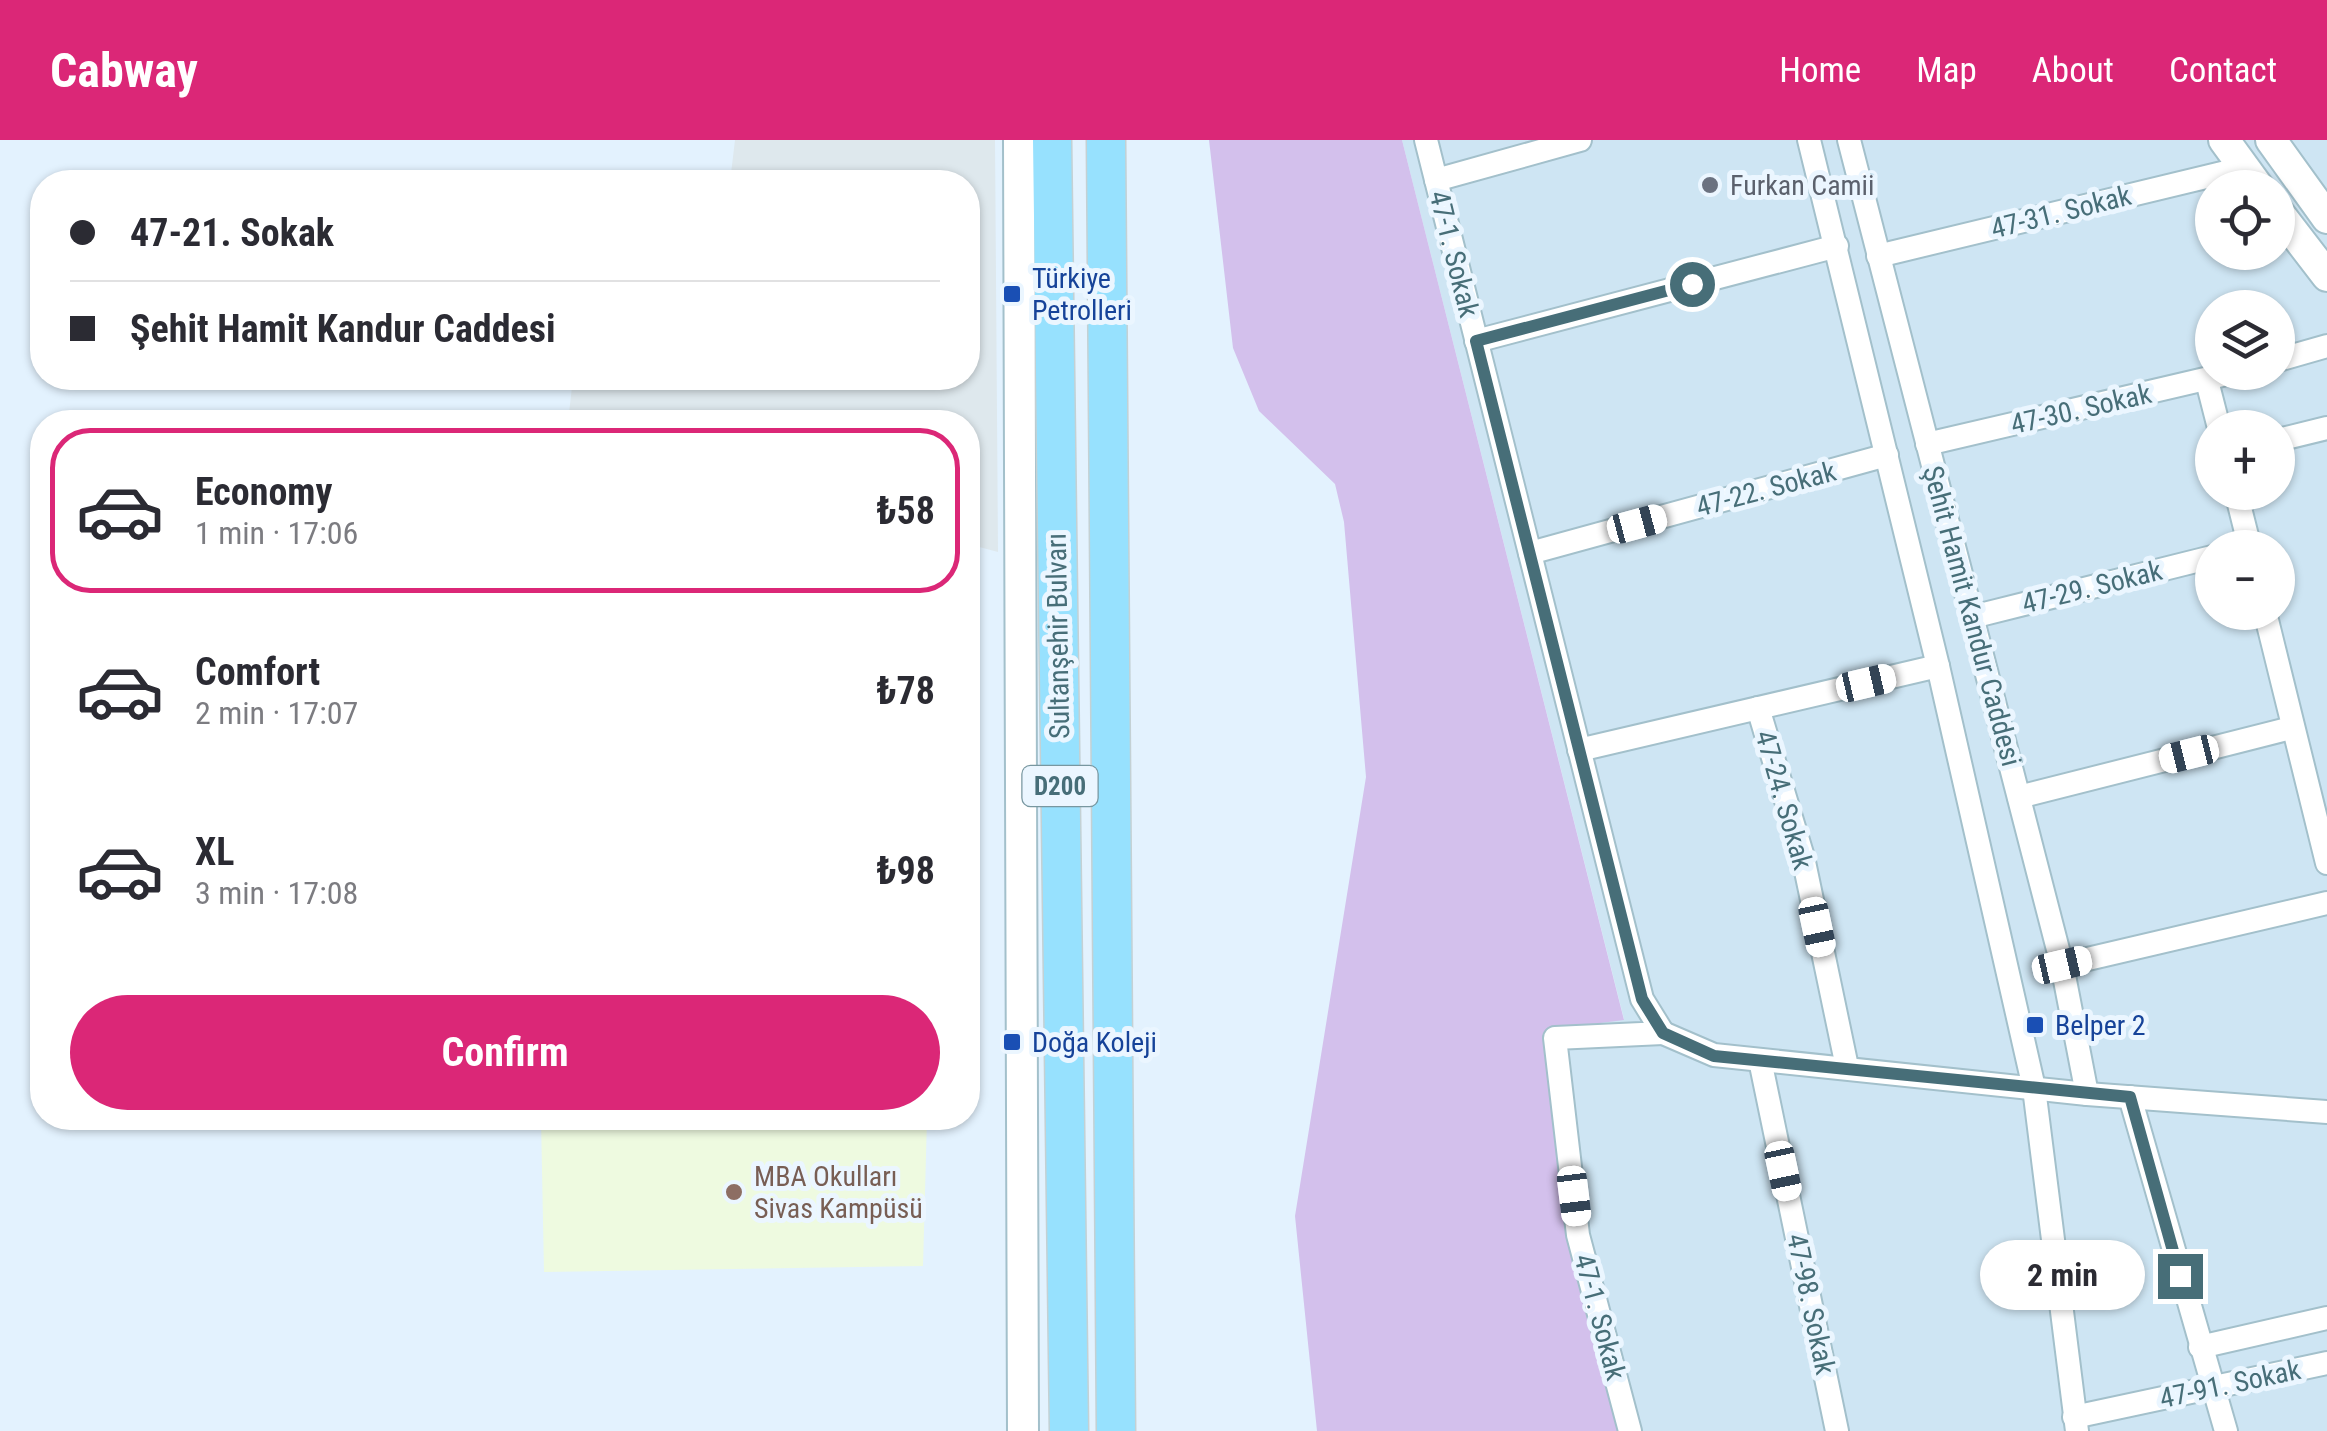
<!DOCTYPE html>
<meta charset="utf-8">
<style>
body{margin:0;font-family:"Roboto Condensed",sans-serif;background:#f7f7f7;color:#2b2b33;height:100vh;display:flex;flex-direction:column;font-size:38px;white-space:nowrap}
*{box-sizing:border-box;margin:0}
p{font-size:32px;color:#7c7c81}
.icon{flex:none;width:55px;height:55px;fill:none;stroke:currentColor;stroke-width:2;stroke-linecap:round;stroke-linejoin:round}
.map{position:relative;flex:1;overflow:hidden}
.details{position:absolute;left:30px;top:270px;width:950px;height:720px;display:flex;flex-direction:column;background:#fff;border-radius:40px;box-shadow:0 2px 8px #0004}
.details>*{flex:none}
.hud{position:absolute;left:30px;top:30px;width:950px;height:220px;border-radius:40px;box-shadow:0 2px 8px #0004;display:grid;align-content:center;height:220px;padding:0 40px;background:#fff}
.buttons{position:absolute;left:2195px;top:30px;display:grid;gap:20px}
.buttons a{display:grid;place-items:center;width:100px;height:100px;border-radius:50%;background:#fff;box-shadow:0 2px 8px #0004;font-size:50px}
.end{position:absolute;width:45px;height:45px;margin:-22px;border:12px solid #476e78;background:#fff;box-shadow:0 0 0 5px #fff}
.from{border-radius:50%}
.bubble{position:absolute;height:70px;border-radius:35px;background:#fff;box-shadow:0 2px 8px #0004;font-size:32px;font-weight:700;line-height:70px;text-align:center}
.car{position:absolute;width:30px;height:60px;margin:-30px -15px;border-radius:12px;box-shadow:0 0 8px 2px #0007;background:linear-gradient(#fff 24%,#345 0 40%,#fff 0 76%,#345 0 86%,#fff 0)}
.hud b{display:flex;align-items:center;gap:35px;height:95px;font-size:38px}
.hud b+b{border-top:2px solid #e1e1e2}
.hud i{width:25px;height:25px;background:#2b2b33}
ul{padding:18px 0 0;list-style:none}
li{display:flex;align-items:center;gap:30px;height:165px;margin:0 20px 15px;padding:0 20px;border:5px solid transparent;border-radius:40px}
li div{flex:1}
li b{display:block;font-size:38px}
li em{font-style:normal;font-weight:700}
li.selected{border-color:#db2777}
li>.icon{width:90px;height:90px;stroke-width:1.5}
.cta{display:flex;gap:20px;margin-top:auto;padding:20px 40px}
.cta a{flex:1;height:115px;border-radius:60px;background:#db2777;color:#fff;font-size:40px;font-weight:700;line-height:115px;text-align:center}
header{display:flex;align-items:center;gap:60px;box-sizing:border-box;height:140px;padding:0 50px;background:#db2777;color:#fff}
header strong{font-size:48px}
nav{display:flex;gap:55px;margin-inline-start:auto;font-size:35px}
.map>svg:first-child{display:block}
.residential{fill:#cee5f3;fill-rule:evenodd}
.industrial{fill:#dee8ed}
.education{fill:#eefae0}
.green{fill:#d3c0ec}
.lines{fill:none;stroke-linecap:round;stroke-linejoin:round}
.minor-casing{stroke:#a3c0cb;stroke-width:26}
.tertiary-casing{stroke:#a3c0cb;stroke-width:34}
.trunk-casing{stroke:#c4d1d4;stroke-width:41}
.minor{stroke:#fff;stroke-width:22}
.tertiary{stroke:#fff;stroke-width:30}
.trunk{stroke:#97e1fe;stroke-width:38}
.route{stroke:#476e78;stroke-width:12}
.worship-dot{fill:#6b7280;stroke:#ebf6ff;stroke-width:4}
.transit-dot{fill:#1a4fb4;stroke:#ebf6ff;stroke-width:4}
.education-dot{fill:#8d6e63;stroke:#ebf6ff;stroke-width:4}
.labels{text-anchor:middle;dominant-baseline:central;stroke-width:10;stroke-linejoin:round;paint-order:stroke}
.shield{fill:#ebf6ff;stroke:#7897a0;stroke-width:2.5}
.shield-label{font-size:25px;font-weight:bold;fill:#476e78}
.worship-label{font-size:28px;fill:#5b616d;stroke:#ebf6ff;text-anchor:start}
.street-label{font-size:28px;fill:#476e78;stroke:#ebf6ff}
.transit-label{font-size:28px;fill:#164399;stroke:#ebf6ff;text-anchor:start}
.education-label{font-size:28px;fill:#785e54;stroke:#ebf6ff;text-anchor:start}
</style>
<header>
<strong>Cabway</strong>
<nav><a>Home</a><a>Map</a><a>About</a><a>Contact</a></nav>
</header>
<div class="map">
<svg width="2327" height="1291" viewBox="0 0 2327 1291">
<rect width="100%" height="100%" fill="#e3f2fe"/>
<!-- residential -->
<path class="residential" d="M1402,0H2327V1291H1620L1566,1095L1545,889L1624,879ZM2212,48H2278V112H2212ZM2212,168H2278V232H2212ZM2212,288H2278V352H2212ZM2212,408H2278V472H2212Z"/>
<!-- industrial -->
<path class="industrial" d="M735,0H995L998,412L968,404V282H568L573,238H968V42H730Z"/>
<!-- education -->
<path class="education" d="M541,978H927L923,1126L544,1132Z"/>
<!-- green -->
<path class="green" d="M1209,0H1402L1624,880L1545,890L1566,1095L1620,1291H1317L1295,1076L1366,637L1344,382L1335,344L1259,271L1233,208Z"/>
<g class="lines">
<defs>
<g id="minor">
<path d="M1426,0L1642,859L1663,893L1555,898L1578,1095L1630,1291"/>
<path d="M1809,0L1938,526L2034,948L2077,1291"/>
<path d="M1849,0L2062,825L2087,954"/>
<path d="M1436,40L1580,0"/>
<path d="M1878,116L2243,28"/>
<path d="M1476,201L1837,106"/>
<path d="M2278,220L2327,206"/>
<path d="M2207,241L2219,288"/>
<path d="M2278,300L2327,288"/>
<path d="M1927,304L2235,232"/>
<path d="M2236,352L2250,408"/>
<path d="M1530,413L1887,315"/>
<path d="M2265,472L2327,723"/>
<path d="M1972,477L2212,417"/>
<path d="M1758,568L1803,717L1847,927"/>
<path d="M1579,610L1938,526"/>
<path d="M2019,657L2291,588"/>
<path d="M2062,825L2327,763"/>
<path d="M1663,893L1714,915L2087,954L2327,972"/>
<path d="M1760,920L1837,1291"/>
<path d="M2130,957L2226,1291"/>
<path d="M2200,1207L2327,1178"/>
<path d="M2074,1277L2327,1223"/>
</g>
<g id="tertiary">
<path d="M1019,0L1023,1291"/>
<path d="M2224,0L2259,48"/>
<path d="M2271,0L2327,78"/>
<path d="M2278,72L2327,136"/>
</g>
<g id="trunk">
<path d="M1052,0L1069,1291"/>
<path d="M1106,0L1116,1291"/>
</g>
</defs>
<!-- minor casing -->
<use href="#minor" class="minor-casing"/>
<!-- tertiary casing -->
<use href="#tertiary" class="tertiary-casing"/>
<!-- trunk casing -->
<use href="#trunk" class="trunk-casing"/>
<!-- minor -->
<use href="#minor" class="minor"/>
<!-- tertiary -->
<use href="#tertiary" class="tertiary"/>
<!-- trunk -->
<use href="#trunk" class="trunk"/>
</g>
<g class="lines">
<!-- route -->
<path class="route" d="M1692,144L1476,201L1642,859L1663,893L1714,916L2130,957L2180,1136"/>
</g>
<!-- markers -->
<circle class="worship-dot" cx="1710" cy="45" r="10"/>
<g class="transit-dot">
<rect x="1002" y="144" width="20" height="20" rx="5"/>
<rect x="2025" y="875" width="20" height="20" rx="5"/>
<rect x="1002" y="892" width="20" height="20" rx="5"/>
</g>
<circle class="education-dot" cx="734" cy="1052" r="10"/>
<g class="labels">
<!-- shield labels -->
<rect class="shield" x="1022.5" y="626" width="75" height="40" rx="8"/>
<g class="shield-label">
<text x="1060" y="646">D200</text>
</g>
<!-- worship labels -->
<g class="worship-label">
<text x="1730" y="45">Furkan Camii</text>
</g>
<!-- street labels -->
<g class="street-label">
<text transform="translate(2061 72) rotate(-14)">47-31. Sokak</text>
<text transform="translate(1454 114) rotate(76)">47-1. Sokak</text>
<text transform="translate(2081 269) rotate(-13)">47-30. Sokak</text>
<text transform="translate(1766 349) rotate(-15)">47-22. Sokak</text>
<text transform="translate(2092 447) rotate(-14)">47-29. Sokak</text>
<text transform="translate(1972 476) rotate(75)">Şehit Hamit Kandur Caddesi</text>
<text transform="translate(1058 496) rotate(-91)">Sultanşehir Bulvarı</text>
<text transform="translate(1784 660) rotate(74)">47-24. Sokak</text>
<text transform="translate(1811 1164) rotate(78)">47-98. Sokak</text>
<text transform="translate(1600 1177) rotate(75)">47-1. Sokak</text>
<text transform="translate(2230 1244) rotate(-12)">47-91. Sokak</text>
</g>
<!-- transit labels -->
<g class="transit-label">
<text x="1032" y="138">Türkiye<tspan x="1032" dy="32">Petrolleri</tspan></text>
<text x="2055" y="885">Belper 2</text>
<text x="1032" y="902">Doğa Koleji</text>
</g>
<!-- education labels -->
<g class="education-label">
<text x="754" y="1036">MBA Okulları<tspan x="754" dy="32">Sivas Kampüsü</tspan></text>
</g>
</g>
</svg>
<div class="buttons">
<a><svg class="icon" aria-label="locate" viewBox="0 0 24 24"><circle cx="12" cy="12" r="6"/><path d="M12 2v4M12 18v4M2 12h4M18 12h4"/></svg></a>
<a><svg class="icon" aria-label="layers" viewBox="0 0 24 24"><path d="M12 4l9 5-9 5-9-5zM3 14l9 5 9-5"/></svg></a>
<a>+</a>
<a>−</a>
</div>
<i class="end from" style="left:1692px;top:144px"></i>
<i class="end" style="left:2180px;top:1136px"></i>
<div class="bubble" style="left:1980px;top:1100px;width:165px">2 min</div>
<i class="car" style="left:1637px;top:384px;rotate:75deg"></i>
<i class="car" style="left:1866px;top:543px;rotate:77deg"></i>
<i class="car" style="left:2189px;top:614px;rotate:256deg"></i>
<i class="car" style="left:1817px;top:787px;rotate:168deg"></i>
<i class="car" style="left:2062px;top:825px;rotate:77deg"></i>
<i class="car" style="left:1783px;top:1031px;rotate:168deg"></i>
<i class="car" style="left:1574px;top:1056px;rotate:173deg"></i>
<div class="hud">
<b><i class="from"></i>47-21. Sokak</b>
<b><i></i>Şehit Hamit Kandur Caddesi</b>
</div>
<section class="details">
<ul>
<li class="selected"><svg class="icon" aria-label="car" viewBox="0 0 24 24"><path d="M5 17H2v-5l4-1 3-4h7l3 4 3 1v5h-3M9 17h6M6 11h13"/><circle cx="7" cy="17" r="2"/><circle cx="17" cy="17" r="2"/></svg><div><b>Economy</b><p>1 min · 17:06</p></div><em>₺58</em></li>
<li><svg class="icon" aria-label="car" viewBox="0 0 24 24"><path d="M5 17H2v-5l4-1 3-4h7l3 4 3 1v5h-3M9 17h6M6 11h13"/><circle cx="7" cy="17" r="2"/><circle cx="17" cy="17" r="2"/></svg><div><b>Comfort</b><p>2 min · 17:07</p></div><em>₺78</em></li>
<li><svg class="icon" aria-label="car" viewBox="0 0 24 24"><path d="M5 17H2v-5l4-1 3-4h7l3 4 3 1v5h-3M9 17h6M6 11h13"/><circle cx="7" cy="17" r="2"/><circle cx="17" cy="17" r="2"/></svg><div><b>XL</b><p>3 min · 17:08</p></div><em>₺98</em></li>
</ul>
<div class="cta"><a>Confirm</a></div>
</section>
</div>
